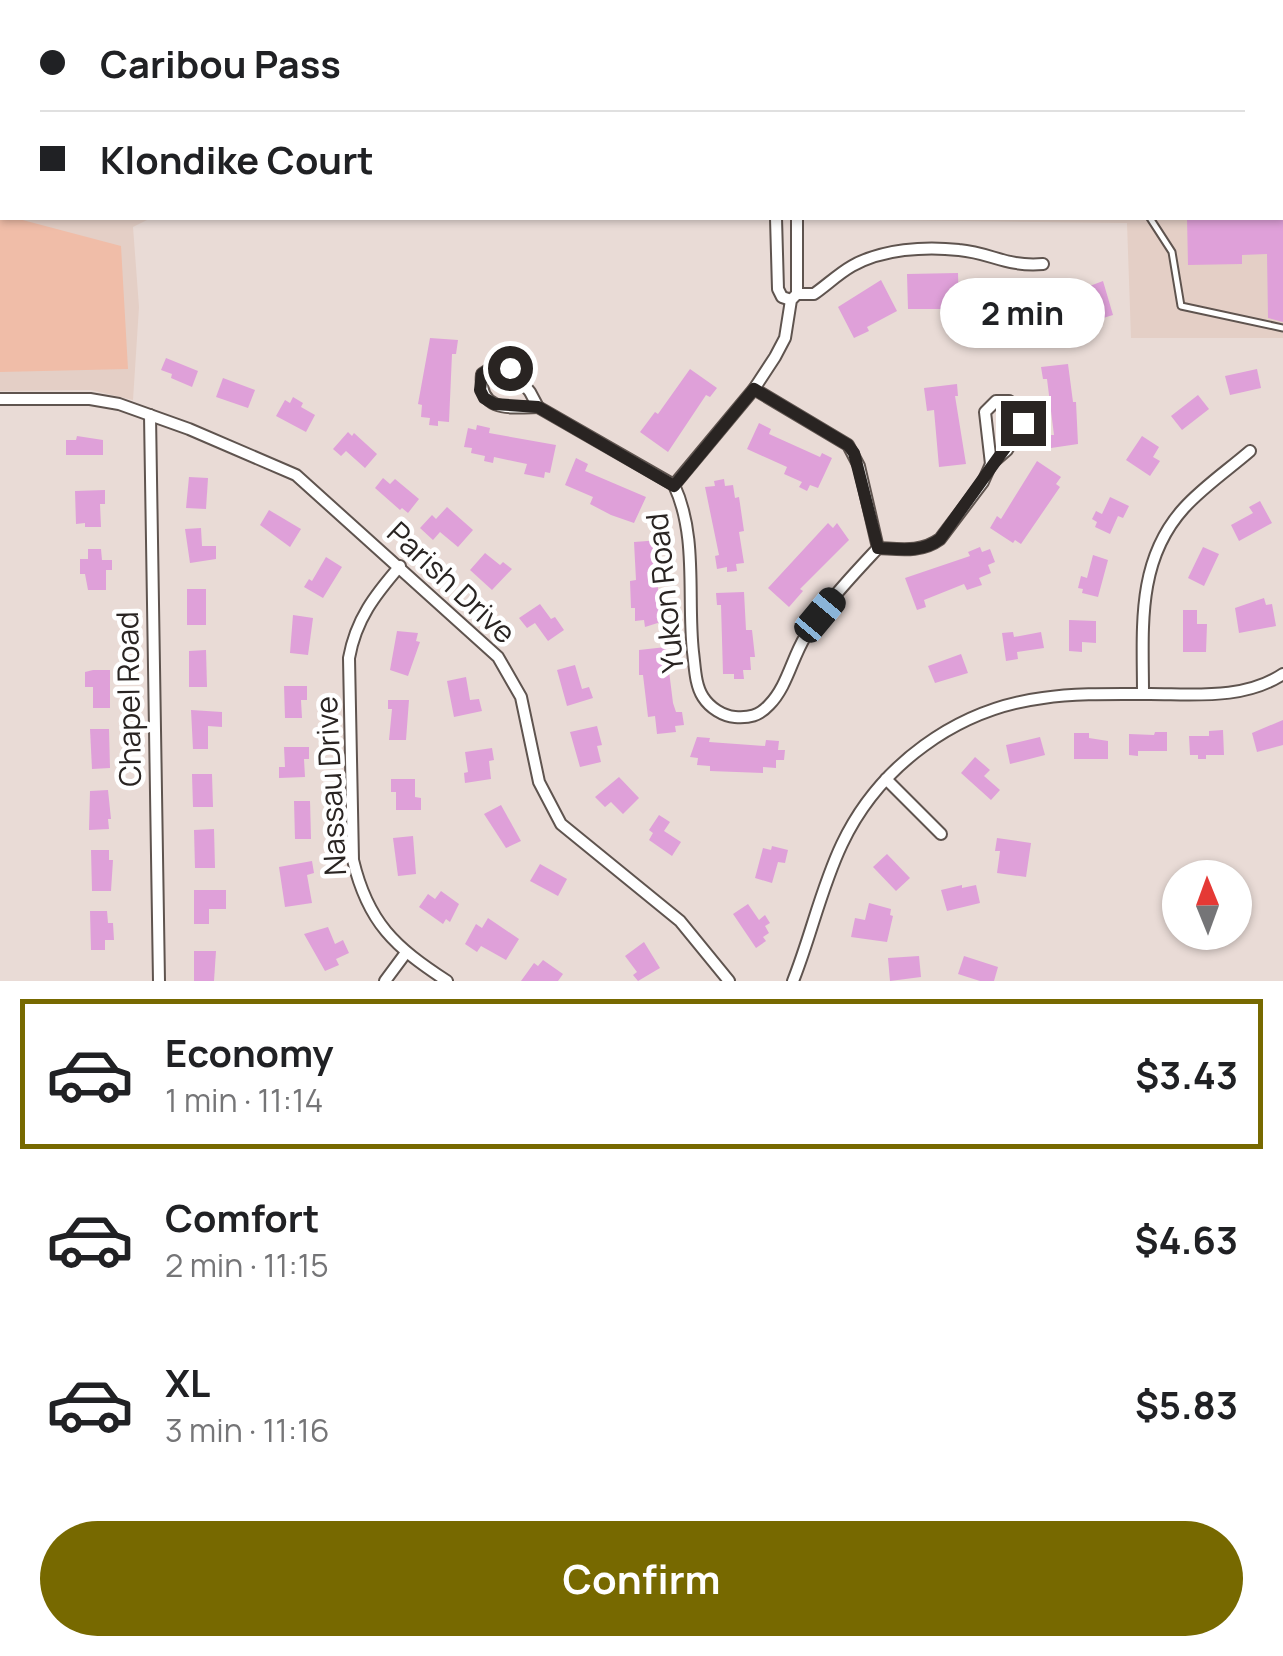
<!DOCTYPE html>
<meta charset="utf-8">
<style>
body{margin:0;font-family:Manrope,sans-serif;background:#f6f6f6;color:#202124;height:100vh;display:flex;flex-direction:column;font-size:38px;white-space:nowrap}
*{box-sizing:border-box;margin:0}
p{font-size:32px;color:#757577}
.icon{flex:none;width:55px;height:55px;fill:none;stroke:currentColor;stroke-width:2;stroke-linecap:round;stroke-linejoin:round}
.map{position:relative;height:981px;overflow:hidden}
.sheet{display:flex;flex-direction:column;background:#fff;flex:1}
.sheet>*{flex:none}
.guide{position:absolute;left:0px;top:0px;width:1285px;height:220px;box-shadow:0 2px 8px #0004;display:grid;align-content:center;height:220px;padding:0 40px;background:#fff}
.needle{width:65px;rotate:359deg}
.fabs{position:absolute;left:1162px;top:860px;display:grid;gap:20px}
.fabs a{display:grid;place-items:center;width:90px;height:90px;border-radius:50%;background:#fff;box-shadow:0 2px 8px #0004;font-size:50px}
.end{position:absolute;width:45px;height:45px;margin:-22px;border:12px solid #292422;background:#fff;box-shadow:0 0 0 5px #fff}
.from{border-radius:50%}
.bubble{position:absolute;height:70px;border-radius:35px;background:#fff;box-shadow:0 2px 8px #0004;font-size:32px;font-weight:700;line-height:70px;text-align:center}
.car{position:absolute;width:30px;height:60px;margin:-30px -15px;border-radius:12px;box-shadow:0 0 8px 2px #0007;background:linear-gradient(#222 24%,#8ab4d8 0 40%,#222 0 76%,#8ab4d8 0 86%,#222 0)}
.guide b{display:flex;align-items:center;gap:35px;height:95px;font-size:38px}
.guide b+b{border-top:2px solid #e0e0e0}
.guide i{width:25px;height:25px;background:#202124}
ul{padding:18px 0 0;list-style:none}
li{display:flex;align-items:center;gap:30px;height:150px;margin:0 20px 15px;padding:0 20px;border:5px solid transparent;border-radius:0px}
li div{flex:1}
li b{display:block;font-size:38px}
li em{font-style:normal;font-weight:700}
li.on{border-color:#776900}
li>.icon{width:90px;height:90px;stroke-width:1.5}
.primary-button{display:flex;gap:20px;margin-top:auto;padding:20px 40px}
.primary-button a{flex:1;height:115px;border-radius:60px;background:#776900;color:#fff;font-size:40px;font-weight:700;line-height:115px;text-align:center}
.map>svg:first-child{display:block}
.built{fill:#e4cfc6}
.garden{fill:#f0bda8}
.building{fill:#dfa0d9}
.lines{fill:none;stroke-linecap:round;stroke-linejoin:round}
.service-casing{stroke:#5f544f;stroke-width:9}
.minor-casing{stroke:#5f544f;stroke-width:14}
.primary-casing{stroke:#5f544f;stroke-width:19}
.service{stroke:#fff;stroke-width:5}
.minor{stroke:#fff;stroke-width:10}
.primary{stroke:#fff;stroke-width:15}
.route{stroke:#292422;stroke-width:12}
.labels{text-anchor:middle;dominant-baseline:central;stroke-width:9;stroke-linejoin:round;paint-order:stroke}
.street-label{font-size:30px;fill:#292422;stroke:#fff}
</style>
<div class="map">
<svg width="1283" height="981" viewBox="0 0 1283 981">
<rect width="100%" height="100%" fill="#e9dbd6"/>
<!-- built -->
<g class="built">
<path d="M0,0H147L2,2V218H151L133,227L139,307L133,400L91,390L0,391Z"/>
<path d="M1283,49V338H1131L1127,223L803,219L1282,218Z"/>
</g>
<!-- garden -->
<path class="garden" d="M0,214L2,218H15L121,246L128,369L0,372Z"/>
<!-- building -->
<g class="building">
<path d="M1187,218H1283V322L1268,318L1267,254L1242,255V264L1188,265Z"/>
<path d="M958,273L959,309H908L907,274Z"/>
<path d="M881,280L897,311L867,327L869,331L854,338L838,307Z"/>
<path d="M1103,281L1113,315L1090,322L1091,327L1065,334L1055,299Z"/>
<path d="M983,293L1033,303L1027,336L1019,335L1018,342L1009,340L1011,333L977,328Z"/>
<path d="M430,338L458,340L456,354H452L449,422L438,421V426L429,425L430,418L421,417L422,405L418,404Z"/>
<path d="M166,358L198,371L192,387L171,378L172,374L161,370Z"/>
<path d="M1068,364L1073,402H1076L1078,444L1051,448L1049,435H1054L1047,379H1043L1041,367Z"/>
<path d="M690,369L717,388L710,397L706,395L668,452L640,432L655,412L658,414Z"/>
<path d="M1257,369L1261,388L1230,395L1225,376Z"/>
<path d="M223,378L255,390L248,408L216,397Z"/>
<path d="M957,384L958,396H955L966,464L939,467L934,410L927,411L924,388Z"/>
<path d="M1198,395L1209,409L1182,430L1171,416Z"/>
<path d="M293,397L303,403L301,407L315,415L306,432L276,416L285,400L290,403Z"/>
<path d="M759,423L771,429L769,434L820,457L822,453L832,458L818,488L810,485L807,491L799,487L802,482L784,474L787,467L747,449Z"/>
<path d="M477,425L490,428L489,433L556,445L550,473L545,472L544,478L524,474L527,464L494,457L493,463L484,461L485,456L471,453L472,448L464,447L468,428L476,430Z"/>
<path d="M348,432L352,436L354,433L377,454L365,468L346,451L341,456L333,449Z"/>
<path d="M77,436L103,440V455H66V440H76Z"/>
<path d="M1142,436L1159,447L1153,457L1160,461L1150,476L1126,460Z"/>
<path d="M576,458L588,464L585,471L646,497L634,523L611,515L590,504L593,497L565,485Z"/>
<path d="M1037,461L1061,477L1056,484L1060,487L1021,544L1015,540L1013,543L990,528L997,516L1001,519Z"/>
<path d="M189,477L208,478L206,509L186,508Z"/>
<path d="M383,478L390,484L395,479L419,499L408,513L402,508L400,510L375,488Z"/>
<path d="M724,479L725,486L733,485L735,498L739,497L744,531L739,532L744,563L736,564L737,571L727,572V567L717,569L715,556L719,555L705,487L715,486L714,481Z"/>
<path d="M105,490V504H100L101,527H85V523L76,524L75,491Z"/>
<path d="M1110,497L1129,506L1123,518L1118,516L1110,534L1095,527L1097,522L1092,519L1096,511L1102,514Z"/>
<path d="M1260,501L1272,523L1239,541L1231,525L1253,513L1249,507Z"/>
<path d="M447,507L473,530L458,547L440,532L433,540L420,528L432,515L436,519Z"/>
<path d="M269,510L301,529L290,547L260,525Z"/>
<path d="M828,523L833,528L837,523L849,540L800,589L803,591L789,607L768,588Z"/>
<path d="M201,528L202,546H216V559L190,563L185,529Z"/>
<path d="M661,540L662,552H656L659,608H663L664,621L645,627L644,620L635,621V608H631L630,581L636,580L634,542Z"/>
<path d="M980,547L982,552L990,549L995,562L988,565L991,573L979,578L982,585L967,590L964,584L924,600L926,607L917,610L905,578L970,556L968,552Z"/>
<path d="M1203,547L1219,554L1204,586L1188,578Z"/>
<path d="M88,549H101L102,560H112V570H106V590H88L85,574H80V559H88Z"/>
<path d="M485,553L500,565L503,562L512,569L492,590L470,570Z"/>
<path d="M1093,555L1108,560L1098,597L1082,593L1083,589L1078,588L1081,576L1087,578Z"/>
<path d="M326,557L342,567L323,598L304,587L309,579L312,581Z"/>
<rect x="187" y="589" width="19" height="36"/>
<path d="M744,592L746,630H752L755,657H750L751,670H743L744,679H734V674H723L721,605H717L716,593Z"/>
<path d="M1264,598L1266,605L1272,604L1276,626L1239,633L1235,608Z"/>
<path d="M540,604L551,619L555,617L564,630L548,641L535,623L527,628L519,618Z"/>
<path d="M1183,610H1197V624H1207L1206,652H1183Z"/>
<path d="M293,615L313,618L308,655L290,653Z"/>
<path d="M1069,620L1096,621V643L1082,642V652L1069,651Z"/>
<path d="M397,631L418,633L416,641L420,642L408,676L390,670Z"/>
<path d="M1013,632L1014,637L1041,632L1044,648L1017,652L1018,659L1006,661L1002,633Z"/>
<path d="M666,647L673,703L676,712H682L684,725L675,726L676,732L657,734L655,716L648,717L643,675H639V650Z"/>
<path d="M206,650L207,687H189V651Z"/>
<path d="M961,654L968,673L935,683L928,666Z"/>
<path d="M575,665L582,689L589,687L593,698L567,706L557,670Z"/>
<path d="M93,670H110V708H93V687H85V672Z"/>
<path d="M466,677L470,700L479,699L482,711L454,717L447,681Z"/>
<path d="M284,686H307V700H301L302,718H285Z"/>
<path d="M388,700H409L406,740H389L392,709H388Z"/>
<path d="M191,710L222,712V727L208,726V749H193Z"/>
<path d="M1283,720V745L1257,752L1252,733Z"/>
<path d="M597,726L602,745L597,746L601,762L580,767L570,732Z"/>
<path d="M90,729H109L110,768L92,769Z"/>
<path d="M1223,730L1224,755H1206V759H1198V755H1190L1189,736H1209V731Z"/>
<path d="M1155,732H1167V751H1138V756L1129,755V734L1154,735Z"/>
<path d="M1074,733H1089V738L1108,741V759H1074Z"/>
<path d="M697,737L710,738L709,742L765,746L766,740L779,741L778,750H785L784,760H776V768L763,767V773L710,771V766L697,765L698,758L690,757Z"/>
<path d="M1040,737L1045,755L1010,764L1006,745Z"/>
<path d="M284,747H309V759H304L305,777L279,778V767H285Z"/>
<path d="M492,748L494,760L489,761L491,779L465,783L464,773L468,772L465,752Z"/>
<path d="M975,757L990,770L984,776L1000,790L991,800L961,773Z"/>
<path d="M192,774H212L213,807H193Z"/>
<path d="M619,777L639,798L623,814L611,802L605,807L595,797Z"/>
<path d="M391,779H415V797L421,798V810H396V792H391Z"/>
<path d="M108,790L111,819H108L109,829L89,830L90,791Z"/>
<path d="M294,801H310L311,839H295Z"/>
<path d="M501,805L521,841L506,848L484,814Z"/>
<path d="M659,815L670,822L664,831L681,842L672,856L649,840L653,833L649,830Z"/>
<path d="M214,829L215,868H195L194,830Z"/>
<path d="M413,836L416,874L398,876L393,838Z"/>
<path d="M997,838L1031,843L1026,877L997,873L1000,851H995Z"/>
<path d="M772,846L788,850L785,863L778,862L772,883L755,878L763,848L771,850Z"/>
<path d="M91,850H109V860H113L111,891H92Z"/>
<path d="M887,854L910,878L896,891L873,867Z"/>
<path d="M312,861L314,873L307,875L312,903L285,907L279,867Z"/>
<path d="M540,864L567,879L558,896L530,881Z"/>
<path d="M962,885V888L976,885L980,903L947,911L941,890Z"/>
<path d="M194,890H226V909H209V924H194Z"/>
<path d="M441,891L459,904L450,922L446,919L443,924L419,907L428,894L435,899Z"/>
<path d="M869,903L891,909L890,915L893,916L887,942L851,937L855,918L865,920Z"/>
<path d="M748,904L759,920L765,915L770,923L765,926L769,933L763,937L766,941L756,948L733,914Z"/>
<path d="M90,911H107L108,923H113L114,940H105V950H91Z"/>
<path d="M488,918L519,939L506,960L481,946L477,952L465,944L476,924L482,928Z"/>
<path d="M328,927L335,944L343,940L349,953L336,959L339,965L325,971L304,934Z"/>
<path d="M644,942L660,968L638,981L633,975L637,972L625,956Z"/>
<path d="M194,951H216L214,981H194Z"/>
<path d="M919,956L921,977L890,981L888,958Z"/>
<path d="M964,956L998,967L994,981H980L958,974Z"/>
<path d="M543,960L563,974L558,981H521L534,963L538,966Z"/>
</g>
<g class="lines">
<defs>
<g id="service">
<path d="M83,0L84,2"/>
<path d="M1282,84H1283"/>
<path d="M1282,196H1283"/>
<path d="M1150,218L1172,252L1181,306L1283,328"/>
</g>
<g id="minor">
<path d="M776,218L778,289L782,297L791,300"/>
<path d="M797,294H814C827,285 838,274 852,266C882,249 925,246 959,250C992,253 1006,267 1043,264"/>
<path d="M494,366L510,367L530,392L538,407C509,408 478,412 482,374Z"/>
<path d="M754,389L848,445L859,466L878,548"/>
<path d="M0,399H90L119,404L189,429L296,475L498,657L521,697L539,782L561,824L680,921L729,981"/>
<path d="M996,401H1009L1020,409L1023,423L1007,450L991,464L985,412Z"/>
<path d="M538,407L674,485"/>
<path d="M150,415L159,981"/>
<path d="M674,485C698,536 687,598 693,652C695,667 695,685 703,697C710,708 723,716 735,717C749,718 759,716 769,705C787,687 792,658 805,637C825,604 852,576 878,548"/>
<path d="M674,485L754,389L775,357L785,338L791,300L797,294V218"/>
<path d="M878,548C900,549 921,553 940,539L983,482L991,464"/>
<path d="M400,566C375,595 356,619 349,658L353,860C368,923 395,947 447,981"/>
<path d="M1143,694C1143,628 1136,561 1184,508C1203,487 1228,470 1250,451"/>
<path d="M886,779L941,834"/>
<path d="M385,981L405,954"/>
<path d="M793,981C811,936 821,888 842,844C879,766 956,709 1043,698C1077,693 1115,694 1150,694C1194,694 1244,700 1283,674"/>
</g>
<g id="primary">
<path d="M749,0L806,2"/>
<path d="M1130,2L1134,0"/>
<path d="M1282,14H1283"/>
<path d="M1282,37H1283"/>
</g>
</defs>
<!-- service casing -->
<use href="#service" class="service-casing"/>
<!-- minor casing -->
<use href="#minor" class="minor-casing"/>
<!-- primary casing -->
<use href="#primary" class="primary-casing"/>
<!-- service -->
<use href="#service" class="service"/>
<!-- minor -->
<use href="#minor" class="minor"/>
<!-- primary -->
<use href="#primary" class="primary"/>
</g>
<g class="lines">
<!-- route -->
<path class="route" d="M510,368L494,366L482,374L480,390L484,398L494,404L538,407L674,486L754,389L848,445L854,453L878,548C900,549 922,553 940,539L1023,423"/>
</g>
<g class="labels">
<!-- street labels -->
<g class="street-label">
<text transform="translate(452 582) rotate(43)">Parish Drive</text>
<text transform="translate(664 593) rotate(-96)">Yukon Road</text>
<text transform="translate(128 699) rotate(-91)">Chapel Road</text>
<text transform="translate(330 786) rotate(-93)">Nassau Drive</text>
</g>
</g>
</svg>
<div class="fabs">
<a><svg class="needle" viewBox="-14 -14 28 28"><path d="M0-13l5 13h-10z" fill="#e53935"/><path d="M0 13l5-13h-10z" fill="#757577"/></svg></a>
</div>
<i class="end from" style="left:510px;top:368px"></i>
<i class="end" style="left:1023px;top:423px"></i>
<div class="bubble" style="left:940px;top:278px;width:165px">2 min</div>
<i class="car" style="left:820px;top:615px;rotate:40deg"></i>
<div class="guide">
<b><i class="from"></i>Caribou Pass</b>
<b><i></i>Klondike Court</b>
</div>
</div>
<section class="sheet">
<ul>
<li class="on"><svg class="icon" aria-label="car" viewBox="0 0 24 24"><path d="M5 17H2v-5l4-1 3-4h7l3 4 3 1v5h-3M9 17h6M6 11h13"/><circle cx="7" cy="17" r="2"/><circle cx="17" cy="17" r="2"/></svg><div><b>Economy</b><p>1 min · 11:14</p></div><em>$3.43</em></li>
<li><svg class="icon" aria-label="car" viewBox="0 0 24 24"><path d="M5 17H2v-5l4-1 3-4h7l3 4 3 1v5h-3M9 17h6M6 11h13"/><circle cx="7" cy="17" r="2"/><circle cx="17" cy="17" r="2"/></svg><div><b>Comfort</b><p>2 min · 11:15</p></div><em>$4.63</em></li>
<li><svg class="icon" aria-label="car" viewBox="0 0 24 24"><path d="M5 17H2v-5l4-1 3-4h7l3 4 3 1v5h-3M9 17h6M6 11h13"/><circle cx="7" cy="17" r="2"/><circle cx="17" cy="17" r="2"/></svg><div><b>XL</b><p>3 min · 11:16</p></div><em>$5.83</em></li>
</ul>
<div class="primary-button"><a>Confirm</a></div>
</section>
